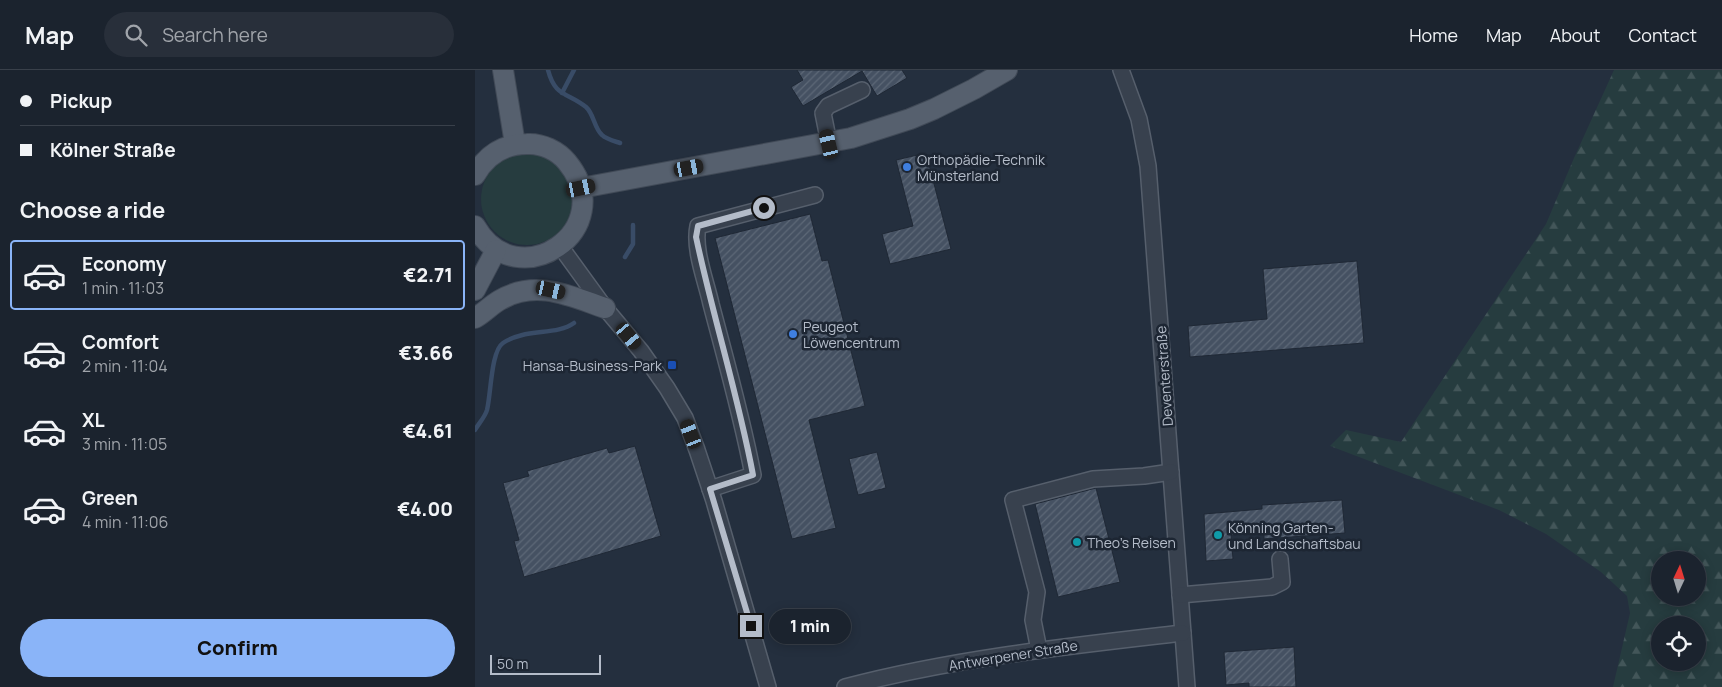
<!DOCTYPE html>
<meta charset="utf-8">
<style>
body{margin:0;font-family:Manrope,sans-serif;background:#282f3a;color:#f1f3f6;height:100vh;display:flex;flex-direction:column;font-size:19px;white-space:nowrap}
*{box-sizing:border-box;margin:0}
p{font-size:16px;color:#a0a4aa}
.icon{flex:none;width:28px;height:28px;fill:none;stroke:currentColor;stroke-width:2;stroke-linecap:round;stroke-linejoin:round}
.map{position:relative;flex:1;overflow:hidden}
.drawer{display:flex;flex-direction:column;background:#1b232e;width:475px}
.drawer>*{flex:none}
.top-card{display:grid;align-content:center;height:110px;padding:0 20px;background:#1b232e}
.needle{width:32px;rotate:4deg}
.tools{position:absolute;left:1176px;top:481px;display:grid;gap:10px}
.tools a{display:grid;place-items:center;width:55px;height:55px;border-radius:50%;background:#1b232e;box-shadow:0 2px 12px #0003,0 0 0 1px #39404a;font-size:25px}
.scale{position:absolute;left:15px;bottom:12px;width:111px;box-sizing:border-box;padding-left:5px;border:2px solid #b4bcc9;border-top:0;font-size:14px;line-height:18px;white-space:nowrap;color:#b4bcc9;-webkit-text-stroke:4px #1d2633;paint-order:stroke}
.end{position:absolute;width:22px;height:22px;margin:-11px;border:6px solid #b4bcc9;background:#111;box-shadow:0 0 0 2px #111}
.from{border-radius:50%}
.bubble{position:absolute;height:35px;border-radius:18px;background:#1b232e;box-shadow:0 2px 12px #0003,0 0 0 1px #39404a;font-size:16px;font-weight:800;line-height:35px;text-align:center}
.car{position:absolute;width:15px;height:30px;margin:-15px -8px;border-radius:6px;box-shadow:0 0 4px 1px #0007;background:linear-gradient(#222 24%,#8ab4d8 0 40%,#222 0 76%,#8ab4d8 0 86%,#222 0)}
.top-card b{display:flex;align-items:center;gap:18px;height:48px;font-size:19px}
.top-card b+b{border-top:1px solid #39404a}
.top-card i{width:12px;height:12px;background:#f1f3f6}
ul{padding:0;list-style:none}
li{display:flex;align-items:center;gap:15px;height:70px;margin:0 10px 8px;padding:0 10px;border:2px solid transparent;border-radius:5px}
li div{flex:1}
li b{display:block;font-size:19px}
li em{font-style:normal;font-weight:800}
li.selected{border-color:#8ab4f8}
li>.icon{width:45px;height:45px;stroke-width:1.5}
h2{padding:0 20px;font-size:22px;line-height:60px}
.cta{display:flex;gap:10px;margin-top:auto;padding:10px 20px}
.cta a{flex:1;height:58px;border-radius:30px;background:#8ab4f8;color:#111;font-size:20px;font-weight:800;line-height:58px;text-align:center}
header{display:flex;align-items:center;gap:30px;box-sizing:border-box;height:70px;padding:0 25px;background:#1b232e;border-bottom:1px solid #39404a}
header strong{font-size:24px}
nav{display:flex;gap:28px;margin-inline-start:auto;font-size:18px}
.search{width:350px;height:45px;background:#282f3a;display:flex;align-items:center;gap:12px;box-sizing:border-box;padding:0 18px;border-radius:28px;color:#a0a4aa;font-size:19px}
main{display:flex;flex:1;min-height:0}
.map>svg:first-child{display:block}
.green{fill:#263c3f}
.forest{fill:url(#forest-firs);fill-rule:evenodd}
.lines{fill:none;stroke-linecap:round;stroke-linejoin:round}
.stream{stroke:#394c67;stroke-width:4.5}
.building{fill:url(#building-hatch);stroke:#1f2835}
.minor-casing{stroke:#565f6c;stroke-width:18}
.major-casing{stroke:#414a57;stroke-width:22}
.minor{stroke:#38414e;stroke-width:15}
.major{stroke:#56606e;stroke-width:20}
.route{stroke:#b4bcc9;stroke-width:6}
.shop-dot{fill:#3f7fe0;stroke:#1d2633;stroke-width:2}
.transit-dot{fill:#1a4fb4;stroke:#1d2633;stroke-width:2}
.culture-dot{fill:#0f9aa8;stroke:#1d2633;stroke-width:2}
.labels{text-anchor:middle;dominant-baseline:central;stroke-width:5;stroke-linejoin:round;paint-order:stroke}
.poi-label{font-size:14px;fill:#b4bcc9;stroke:#1d2633;text-anchor:start}
.street-label{font-size:14px;fill:#b4bcc9;stroke:#1d2633}
</style>
<header>
<strong>Map</strong>
<div class="search"><svg class="icon" aria-label="search" viewBox="0 0 24 24"><circle cx="10" cy="10" r="6"/><path d="M15 15l6 6"/></svg>Search here</div>
<nav><a>Home</a><a>Map</a><a>About</a><a>Contact</a></nav>
</header>
<main>
<section class="drawer">
<div class="top-card">
<b><i class="from"></i>Pickup</b>
<b><i></i>Kölner Straße</b>
</div>
<h2>Choose a ride</h2>
<ul>
<li class="selected"><svg class="icon" aria-label="car" viewBox="0 0 24 24"><path d="M5 17H2v-5l4-1 3-4h7l3 4 3 1v5h-3M9 17h6M6 11h13"/><circle cx="7" cy="17" r="2"/><circle cx="17" cy="17" r="2"/></svg><div><b>Economy</b><p>1 min · 11:03</p></div><em>€2.71</em></li>
<li><svg class="icon" aria-label="car" viewBox="0 0 24 24"><path d="M5 17H2v-5l4-1 3-4h7l3 4 3 1v5h-3M9 17h6M6 11h13"/><circle cx="7" cy="17" r="2"/><circle cx="17" cy="17" r="2"/></svg><div><b>Comfort</b><p>2 min · 11:04</p></div><em>€3.66</em></li>
<li><svg class="icon" aria-label="car" viewBox="0 0 24 24"><path d="M5 17H2v-5l4-1 3-4h7l3 4 3 1v5h-3M9 17h6M6 11h13"/><circle cx="7" cy="17" r="2"/><circle cx="17" cy="17" r="2"/></svg><div><b>XL</b><p>3 min · 11:05</p></div><em>€4.61</em></li>
<li><svg class="icon" aria-label="car" viewBox="0 0 24 24"><path d="M5 17H2v-5l4-1 3-4h7l3 4 3 1v5h-3M9 17h6M6 11h13"/><circle cx="7" cy="17" r="2"/><circle cx="17" cy="17" r="2"/></svg><div><b>Green</b><p>4 min · 11:06</p></div><em>€4.00</em></li>
</ul>
<div class="cta"><a>Confirm</a></div>
</section>
<div class="map">
<svg width="1247" height="617" viewBox="0 0 1247 617">
<defs>
<pattern id="forest-firs" width="22" height="20" patternUnits="userSpaceOnUse" patternTransform="scale(1.25)"><rect width="22" height="20" fill="#263c3f"/><path d="M5 1l3.5 6h-7zM16 11l3.5 6h-7z" fill="#435659"/></pattern>
<pattern id="building-hatch" width="6" height="6" patternUnits="userSpaceOnUse" patternTransform="scale(1.25)"><rect width="6" height="6" fill="#455162"/><path d="M-1 1l2-2M0 6l6-6M5 7l2-2" fill="none" stroke="#5d6877"/></pattern>
</defs>
<rect width="100%" height="100%" fill="#242f3e"/>
<!-- green -->
<circle class="green" cx="52" cy="129" r="46"/>
<!-- forest -->
<path class="forest" d="M1139,0H1247V617H1138L1155,543L1152,526L1126,502L1071,464L1024,440L855,376L871,360L926,372L1071,154L1099,88ZM1185,490H1222V528H1185ZM1185,555H1222V592H1185Z"/>
<g class="lines">
<!-- stream -->
<g class="stream">
<path d="M73,0C80,27 92,22 111,37C119,44 119,58 127,65C131,69 139,71 145,73"/>
<path d="M87,23L99,0"/>
<path d="M150,187L158,174V155"/>
<path d="M0,360C4,353 10,347 12,340C16,324 16,281 28,273C50,258 81,266 99,253"/>
</g>
</g>
<!-- building -->
<g class="building">
<path d="M322,0H427L432,8L402,26L387,1L328,36L316,17L328,10Z"/>
<path d="M451,83L476,179L415,194L407,164L438,156L421,90Z"/>
<path d="M335,144L347,191L353,190L390,336L334,350L361,458L317,469L240,168Z"/>
<path d="M882,191L889,273L715,287L713,256L792,249L788,199Z"/>
<path d="M160,376L186,466L49,507L39,471L44,470L28,413L54,406L52,401L132,378L134,383Z"/>
<path d="M402,382L411,418L383,425L374,389Z"/>
<path d="M621,418L645,512L583,527L560,434Z"/>
<path d="M867,430L870,463L789,469V462L756,465L758,489L731,491L729,444L787,439V435Z"/>
<path d="M819,577L821,617H774V613L751,615L749,582Z"/>
</g>
<g class="lines">
<defs>
<g id="minor">
<path d="M646,0L664,49L673,96L712,617"/>
<path d="M354,73L348,43L353,36L387,20"/>
<path d="M85,176L130,238L166,281L192,318L210,348L222,380L239,431L293,617"/>
<path d="M235,419L278,405C267,347 251,291 236,234C231,211 218,179 223,156L340,125"/>
<path d="M705,525L797,517L807,512L805,489"/>
<path d="M564,580L558,550L562,522L538,430L618,409L669,406L696,402"/>
<path d="M370,617C480,588 595,576 708,563"/>
</g>
<g id="major">
<path d="M28,0L40,74"/>
<path d="M0,105C12,84 29,74 52,74C67,73 83,81 92,92C147,159 42,230 0,156"/>
<path d="M106,118L376,68L435,49L459,39L499,19L532,0"/>
<path d="M0,220L21,180"/>
<path d="M0,248C9,243 16,235 25,230C61,209 95,226 130,238"/>
</g>
</defs>
<!-- minor casing -->
<use href="#minor" class="minor-casing"/>
<!-- major casing -->
<use href="#major" class="major-casing"/>
<!-- minor -->
<use href="#minor" class="minor"/>
<!-- major -->
<use href="#major" class="major"/>
</g>
<g class="lines">
<!-- route -->
<path class="route" d="M276,556L235,419L278,405C263,325 238,247 221,167L223,156L289,138"/>
</g>
<!-- markers -->
<g class="shop-dot">
<circle cx="432" cy="97" r="5"/>
<circle cx="318" cy="264" r="5"/>
</g>
<rect class="transit-dot" x="192" y="290" width="10" height="10" rx="2.5"/>
<g class="culture-dot">
<circle cx="743" cy="465" r="5"/>
<circle cx="602" cy="472" r="5"/>
</g>
<g class="labels">
<!-- poi labels -->
<g class="poi-label">
<text x="442" y="89">Orthopädie-Technik<tspan x="442" dy="16">Münsterland</tspan></text>
<text x="328" y="256">Peugeot<tspan x="328" dy="16">Löwencentrum</tspan></text>
<text x="187" y="295" text-anchor="end">Hansa-Business-Park</text>
<text x="753" y="457">Könning Garten-<tspan x="753" dy="16">und Landschaftsbau</tspan></text>
<text x="612" y="472">Theo's Reisen</text>
</g>
<!-- street labels -->
<g class="street-label">
<text transform="translate(689 306) rotate(-94)">Deventerstraße</text>
<text transform="translate(538 585) rotate(-9)">Antwerpener Straße</text>
</g>
</g>
</svg>
<div class="tools">
<a><svg class="needle" viewBox="-14 -14 28 28"><path d="M0-13l5 13h-10z" fill="#e53935"/><path d="M0 13l5-13h-10z" fill="#a0a4aa"/></svg></a>
<a><svg class="icon" aria-label="locate" viewBox="0 0 24 24"><circle cx="12" cy="12" r="6"/><path d="M12 2v4M12 18v4M2 12h4M18 12h4"/></svg></a>
</div>
<div class="scale">50 m</div>
<i class="end from" style="left:289px;top:138px"></i>
<i class="end" style="left:276px;top:556px"></i>
<div class="bubble" style="left:294px;top:539px;width:82px">1 min</div>
<i class="car" style="left:354px;top:74px;rotate:347deg"></i>
<i class="car" style="left:214px;top:98px;rotate:80deg"></i>
<i class="car" style="left:106px;top:118px;rotate:78deg"></i>
<i class="car" style="left:76px;top:220px;rotate:103deg"></i>
<i class="car" style="left:154px;top:266px;rotate:140deg"></i>
<i class="car" style="left:216px;top:364px;rotate:339deg"></i>
</div>
</main>
